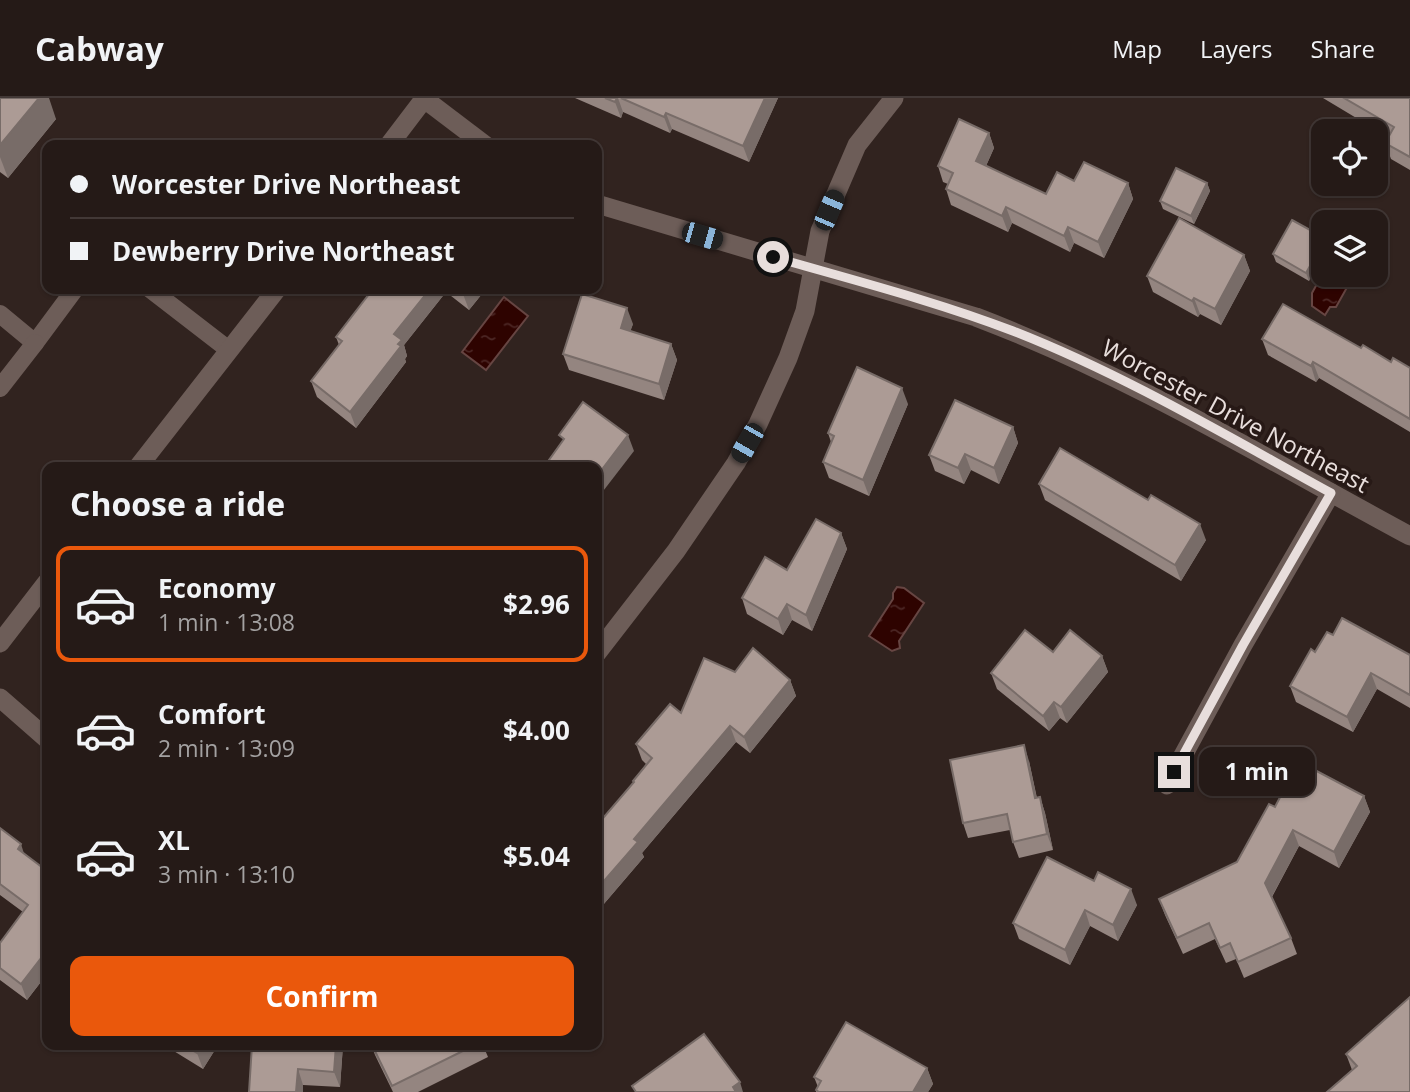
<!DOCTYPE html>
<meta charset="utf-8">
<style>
body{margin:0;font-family:"Open Sans",sans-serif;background:#2d2320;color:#f1f3f6;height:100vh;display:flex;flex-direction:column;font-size:26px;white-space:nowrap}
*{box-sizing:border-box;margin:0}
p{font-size:23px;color:#a3a1a1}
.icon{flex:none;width:38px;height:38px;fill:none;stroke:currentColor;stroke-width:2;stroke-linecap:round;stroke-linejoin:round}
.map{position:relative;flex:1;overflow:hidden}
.side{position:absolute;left:42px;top:364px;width:560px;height:588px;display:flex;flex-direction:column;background:#251a17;border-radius:14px;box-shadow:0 2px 5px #0004,0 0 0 2px #423836}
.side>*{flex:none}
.top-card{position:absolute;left:42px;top:42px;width:560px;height:154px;border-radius:14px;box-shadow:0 2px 5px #0004,0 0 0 2px #423836;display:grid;align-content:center;height:154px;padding:0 28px;background:#251a17}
.buttons{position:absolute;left:1311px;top:21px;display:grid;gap:14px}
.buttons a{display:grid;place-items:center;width:77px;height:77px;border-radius:14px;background:#251a17;box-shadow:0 2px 5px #0004,0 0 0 2px #423836;font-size:35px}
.end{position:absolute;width:32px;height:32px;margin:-16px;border:9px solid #e8dedc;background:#111;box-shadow:0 0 0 4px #111}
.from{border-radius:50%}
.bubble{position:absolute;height:49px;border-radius:14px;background:#251a17;box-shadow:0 2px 5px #0004,0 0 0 2px #423836;font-size:23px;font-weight:700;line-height:49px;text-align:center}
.car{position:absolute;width:21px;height:42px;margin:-21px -10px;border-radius:9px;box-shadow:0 0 5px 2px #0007;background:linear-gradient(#222 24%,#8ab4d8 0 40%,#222 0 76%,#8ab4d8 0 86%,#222 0)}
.top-card b{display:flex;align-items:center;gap:24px;height:66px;font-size:26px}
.top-card b+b{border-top:2px solid #423836}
.top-card i{width:18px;height:18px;background:#f1f3f6}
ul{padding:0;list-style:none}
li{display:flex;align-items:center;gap:21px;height:116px;margin:0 14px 10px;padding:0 14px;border:4px solid transparent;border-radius:14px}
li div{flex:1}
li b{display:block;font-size:26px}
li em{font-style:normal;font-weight:700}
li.current{border-color:#ea580c}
li>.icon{width:63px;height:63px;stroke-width:1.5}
h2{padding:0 28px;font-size:32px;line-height:84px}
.action{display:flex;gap:14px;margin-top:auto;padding:14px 28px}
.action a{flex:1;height:80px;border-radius:14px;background:#ea580c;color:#fff;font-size:28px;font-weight:700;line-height:80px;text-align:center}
header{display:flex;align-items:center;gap:42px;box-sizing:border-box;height:98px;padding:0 35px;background:#251a17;border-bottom:2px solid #423836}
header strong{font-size:33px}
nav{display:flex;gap:38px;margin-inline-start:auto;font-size:24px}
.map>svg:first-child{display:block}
.water{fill:url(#water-ripples);stroke:#664542;stroke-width:2}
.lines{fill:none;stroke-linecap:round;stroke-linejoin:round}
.service{stroke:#6d5d58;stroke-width:18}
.minor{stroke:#6d5d58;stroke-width:19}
.wall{fill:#948580}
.shaded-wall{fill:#786c68}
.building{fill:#ac9b95;stroke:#786c68;stroke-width:2}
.route{stroke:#e8dedc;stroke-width:9}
.labels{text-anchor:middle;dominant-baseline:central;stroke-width:7;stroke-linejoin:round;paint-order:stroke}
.street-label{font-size:24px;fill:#e8dedc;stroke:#271916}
</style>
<header>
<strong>Cabway</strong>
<nav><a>Map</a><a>Layers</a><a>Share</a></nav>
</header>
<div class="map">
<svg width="1410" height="994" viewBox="0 0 1410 994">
<defs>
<pattern id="water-ripples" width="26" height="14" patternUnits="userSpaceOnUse" patternTransform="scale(1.75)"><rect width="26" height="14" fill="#2e0300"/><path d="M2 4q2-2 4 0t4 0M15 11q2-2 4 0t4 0" fill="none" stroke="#4c2725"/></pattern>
</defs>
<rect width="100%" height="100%" fill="#31231f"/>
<!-- water -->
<g class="water">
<path d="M1323,175L1354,177L1336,209H1330L1325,217L1312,208V195Z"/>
<path d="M504,199L528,218L486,272L462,254Z"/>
<path d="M897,489L904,490L924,505L899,543L900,550L892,553L869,538L893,501V495Z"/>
</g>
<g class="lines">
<!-- service -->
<g class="service">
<path d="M150,191L229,252"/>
<path d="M0,216L35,245L75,191"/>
<path d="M0,290L35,245"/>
</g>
<!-- minor -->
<g class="minor">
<path d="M423,0L485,47"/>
<path d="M389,47L424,1"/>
<path d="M597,106L976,219C1128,277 1267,361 1410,438"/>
<path d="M138,369L277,191"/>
<path d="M0,545L47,484"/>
<path d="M597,555L676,453L736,365L758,326L788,260L805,213L820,133L857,47L894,0"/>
<path d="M0,600L47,641"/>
<path d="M1167,687L1243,547L1331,395"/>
</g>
</g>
<!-- wall -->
<g class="wall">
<path d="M0,0L56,21L8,80L0,74Z"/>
<path d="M575,0H778L749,64L672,31L670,35L623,14L621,20Z"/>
<path d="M1323,0H1410V72L1391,61L1385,45L1388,39Z"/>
<path d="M989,35L994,50L986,68L1046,96L1074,83L1128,85L1133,101L1104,160L1074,145L1070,154L1012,125L1008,134L951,107L946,91L948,86L943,84L938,68Z"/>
<path d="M1207,85L1210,93L1194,126L1163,111L1160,103Z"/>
<path d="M1323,139L1309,183L1276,164L1273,156Z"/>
<path d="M1244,157L1250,173L1221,227L1200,216L1198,219L1153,194L1147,178Z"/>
<path d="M373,191H486L469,212L446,194L404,247L407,258L405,261L406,264L356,330L317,299L311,283L339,247L336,239Z"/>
<path d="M633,226L630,233L671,246L677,262L664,302L569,272L563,256Z"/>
<path d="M1262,241L1361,250L1391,264L1410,270V334L1319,280L1316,284L1268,257Z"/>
<path d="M908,306L869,398L829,380L823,364L831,344L828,335Z"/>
<path d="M1013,329L1018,345L999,386L971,372L964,386L935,373L929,357Z"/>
<path d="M1039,386L1206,442L1181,483L1045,402Z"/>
<path d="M841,435L847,451L812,533L792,522L783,537L747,516L742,500L787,472Z"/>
<path d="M1333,537L1410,557V610L1377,591L1353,634L1296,604L1290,588L1315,554Z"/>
<path d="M1053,554L1102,558L1108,574L1067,625L1060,620L1049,633L997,591L991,575Z"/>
<path d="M735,574L790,582L796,598L750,655L736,644L642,755L644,759L597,814L633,685V683L646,666L642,662L636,646L681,615Z"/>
<path d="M1029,663L1037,700L1040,699L1045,715L1053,752L1019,760L1013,744L1010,732L968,740L963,725Z"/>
<path d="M1299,688L1364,698L1370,714L1339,770L1299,748L1272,799L1291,840L1297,856L1244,880L1236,861L1226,865L1215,841L1183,856L1165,817L1159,801L1237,764L1275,709Z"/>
<path d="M0,730L24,756L47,773V876L27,902L0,882V845L23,814L0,797Z"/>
<path d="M1047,759L1137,807L1118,843L1090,828L1070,867L1019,841L1013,825Z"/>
<path d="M164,947H218L203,971Z"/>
<path d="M343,947L340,989L303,987V994H249Z"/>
<path d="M371,947H483L488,959L418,994H393L375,957Z"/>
<path d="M1346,956L1410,994L1352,972Z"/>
<path d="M927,970L933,986L928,994H816V992L818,989L814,979Z"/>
</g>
<!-- shaded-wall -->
<g class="shaded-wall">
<path d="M39,0H49L56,21L8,80L0,59V47Z"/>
<path d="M617,0H618L623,14L621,20L615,4Z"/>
<path d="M765,0H778L749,64L743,48Z"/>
<path d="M666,15L672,31L670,35L664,19Z"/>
<path d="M989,35L994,50L981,79L976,63Z"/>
<path d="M1128,85L1133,101L1104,160L1098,144Z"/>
<path d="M1207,85L1210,93L1194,126L1191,118Z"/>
<path d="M1006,109L1012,125L1008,134L1002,118Z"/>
<path d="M1068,129L1074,145L1070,154L1064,138Z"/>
<path d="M1323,145V158L1309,183L1306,175Z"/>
<path d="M1244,157L1250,173L1221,227L1215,211Z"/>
<path d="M430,191H445L446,194L404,247L407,258L405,261L406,264L356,330L350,314L394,236Z"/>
<path d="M467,191H486L469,212L463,196Z"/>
<path d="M1194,200L1200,216L1198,219L1192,203Z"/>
<path d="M627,210L633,226L626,246L621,230Z"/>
<path d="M671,246L677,262L664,302L659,286Z"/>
<path d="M1313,264L1319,280L1316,284L1311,268Z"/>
<path d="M902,290L908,306L869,398L863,382Z"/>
<path d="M1013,329L1018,345L999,386L994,370Z"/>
<path d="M628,337L634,353L597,401V378Z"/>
<path d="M965,356L971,372L964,386L958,370Z"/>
<path d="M1200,426L1206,442L1181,483L1175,467Z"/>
<path d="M841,435L847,451L812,533L806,517Z"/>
<path d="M787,506L792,522L783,537L778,521Z"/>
<path d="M1102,558L1108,574L1067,625L1061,609Z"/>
<path d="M1371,575L1377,591L1353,634L1347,619Z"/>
<path d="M790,582L796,598L750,655L744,639Z"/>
<path d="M1054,604L1060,620L1049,633L1043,618Z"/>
<path d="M730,628L736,644L642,755L644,759L597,814V791L634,741Z"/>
<path d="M1024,647L1029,663L1040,716L1035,700Z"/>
<path d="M1364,698L1370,714L1339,770L1334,754Z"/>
<path d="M1040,699L1045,715L1053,752L1047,736Z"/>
<path d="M1293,732L1299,748L1271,800L1265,785Z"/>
<path d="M21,746L26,762L18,751Z"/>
<path d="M1131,791L1137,807L1118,843L1113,827Z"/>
<path d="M1085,812L1090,828L1070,867L1065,852Z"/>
<path d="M45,855L47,860V876L27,902L21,886Z"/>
<path d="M202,947H218L203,971L197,955Z"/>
<path d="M336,947H343L340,989L334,974Z"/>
<path d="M927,970L933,986L928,994H913Z"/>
<path d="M298,971L303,987V994H296Z"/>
<path d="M740,984L743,994H735L733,989Z"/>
</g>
<!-- building -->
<g class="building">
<path d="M0,0H39L0,47Z"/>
<path d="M605,0H617L615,4Z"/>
<path d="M621,0H765L743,48L666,15L664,19Z"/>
<path d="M1344,0H1410V59L1385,45L1394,29Z"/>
<path d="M959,21L989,35L976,63L1046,96L1057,74L1074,83L1084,64L1128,85L1098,144L1068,129L1064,138L1006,109L1002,118L946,91L953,75L938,68Z"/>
<path d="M1176,70L1207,85L1191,118L1160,103Z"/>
<path d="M1179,120L1244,157L1215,211L1194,200L1192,203L1147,178Z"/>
<path d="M1292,122L1323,139V145L1306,175L1273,156Z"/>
<path d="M373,191H430L394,236L402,242L398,246L401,248L350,314L311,283L342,243L336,239Z"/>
<path d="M456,191H467L463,196Z"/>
<path d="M582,196L627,210L621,230L671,246L659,286L563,256Z"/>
<path d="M1283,206L1361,250L1363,247L1391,264L1393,260L1410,270V321L1313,264L1311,268L1262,241Z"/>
<path d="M857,269L902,290L863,382L823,364L834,338L828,335Z"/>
<path d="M955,302L1013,329L994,370L965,356L958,370L929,357Z"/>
<path d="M583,304L628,337L597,378V369H544L564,341L559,337Z"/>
<path d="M1060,350L1148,402L1151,397L1200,426L1175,467L1039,386Z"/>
<path d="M816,421L841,435L806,517L787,506L778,521L742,500L765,459L787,472Z"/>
<path d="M1342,520L1410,557V597L1371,575L1347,619L1290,588L1311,551L1315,554L1327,534L1333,537Z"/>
<path d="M1025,532L1053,554L1070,532L1102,558L1061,609L1054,604L1043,618L991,575Z"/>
<path d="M753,550L790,582L744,639L730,628L634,741L638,744L597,791V727L634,684L633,683L652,660L636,646L670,606L681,615L704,560L735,574Z"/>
<path d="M1024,647L1035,700L1040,699L1047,736L1013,744L1007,716L963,725L950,662Z"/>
<path d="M1309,669L1364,698L1334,754L1293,732L1265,785L1291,840L1238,864L1230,845L1220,850L1209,825L1177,840L1159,801L1237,764L1269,706L1275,709L1289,682L1299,688Z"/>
<path d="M0,730L21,746L18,751L47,773V856L45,855L21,886L0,870V845L28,807L0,786Z"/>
<path d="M1047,759L1094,783L1098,774L1131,791L1113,827L1085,812L1065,852L1013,825Z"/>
<path d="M1410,899V994H1327L1357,968L1346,956Z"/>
<path d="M846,924L927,970L913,994H819L816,992L821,983L814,979Z"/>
<path d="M704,936L740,984L733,989L736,994H636L632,988Z"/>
<path d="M183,947H202L197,955Z"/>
<path d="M252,947H336L334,974L298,971L296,994H249Z"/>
<path d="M372,947H475L392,988Z"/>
</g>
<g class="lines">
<!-- route -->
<path class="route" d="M773,159C853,182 935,203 1013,233C1123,276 1227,338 1331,395L1243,547L1174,674"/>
</g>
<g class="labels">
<!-- street labels -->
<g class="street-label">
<text transform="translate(1236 317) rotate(28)">Worcester Drive Northeast</text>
</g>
</g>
</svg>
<div class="buttons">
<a><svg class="icon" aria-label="locate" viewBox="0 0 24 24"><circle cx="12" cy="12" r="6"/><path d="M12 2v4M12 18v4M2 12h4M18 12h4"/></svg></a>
<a><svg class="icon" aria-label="layers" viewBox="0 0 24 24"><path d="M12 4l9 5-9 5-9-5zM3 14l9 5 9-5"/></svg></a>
</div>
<i class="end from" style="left:773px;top:159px"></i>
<i class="end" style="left:1174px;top:674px"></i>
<div class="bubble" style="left:1199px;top:649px;width:116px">1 min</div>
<i class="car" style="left:829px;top:112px;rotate:23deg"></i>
<i class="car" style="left:702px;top:138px;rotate:106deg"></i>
<i class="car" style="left:747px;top:345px;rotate:210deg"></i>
<div class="top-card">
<b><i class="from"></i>Worcester Drive Northeast</b>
<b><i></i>Dewberry Drive Northeast</b>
</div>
<section class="side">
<h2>Choose a ride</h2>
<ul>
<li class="current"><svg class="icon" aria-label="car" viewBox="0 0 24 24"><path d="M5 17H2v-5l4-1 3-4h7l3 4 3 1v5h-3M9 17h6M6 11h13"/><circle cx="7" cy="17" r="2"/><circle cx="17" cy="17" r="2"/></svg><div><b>Economy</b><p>1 min · 13:08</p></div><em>$2.96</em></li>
<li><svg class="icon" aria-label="car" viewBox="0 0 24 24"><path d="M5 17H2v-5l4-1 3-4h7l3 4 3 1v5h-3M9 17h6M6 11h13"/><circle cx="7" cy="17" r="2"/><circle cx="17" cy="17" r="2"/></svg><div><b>Comfort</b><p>2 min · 13:09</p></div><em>$4.00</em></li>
<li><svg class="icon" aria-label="car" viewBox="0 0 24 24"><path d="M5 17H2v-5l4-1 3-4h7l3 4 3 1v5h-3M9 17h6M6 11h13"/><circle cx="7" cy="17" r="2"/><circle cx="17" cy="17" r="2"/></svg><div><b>XL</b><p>3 min · 13:10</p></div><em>$5.04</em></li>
</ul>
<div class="action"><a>Confirm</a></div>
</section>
</div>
